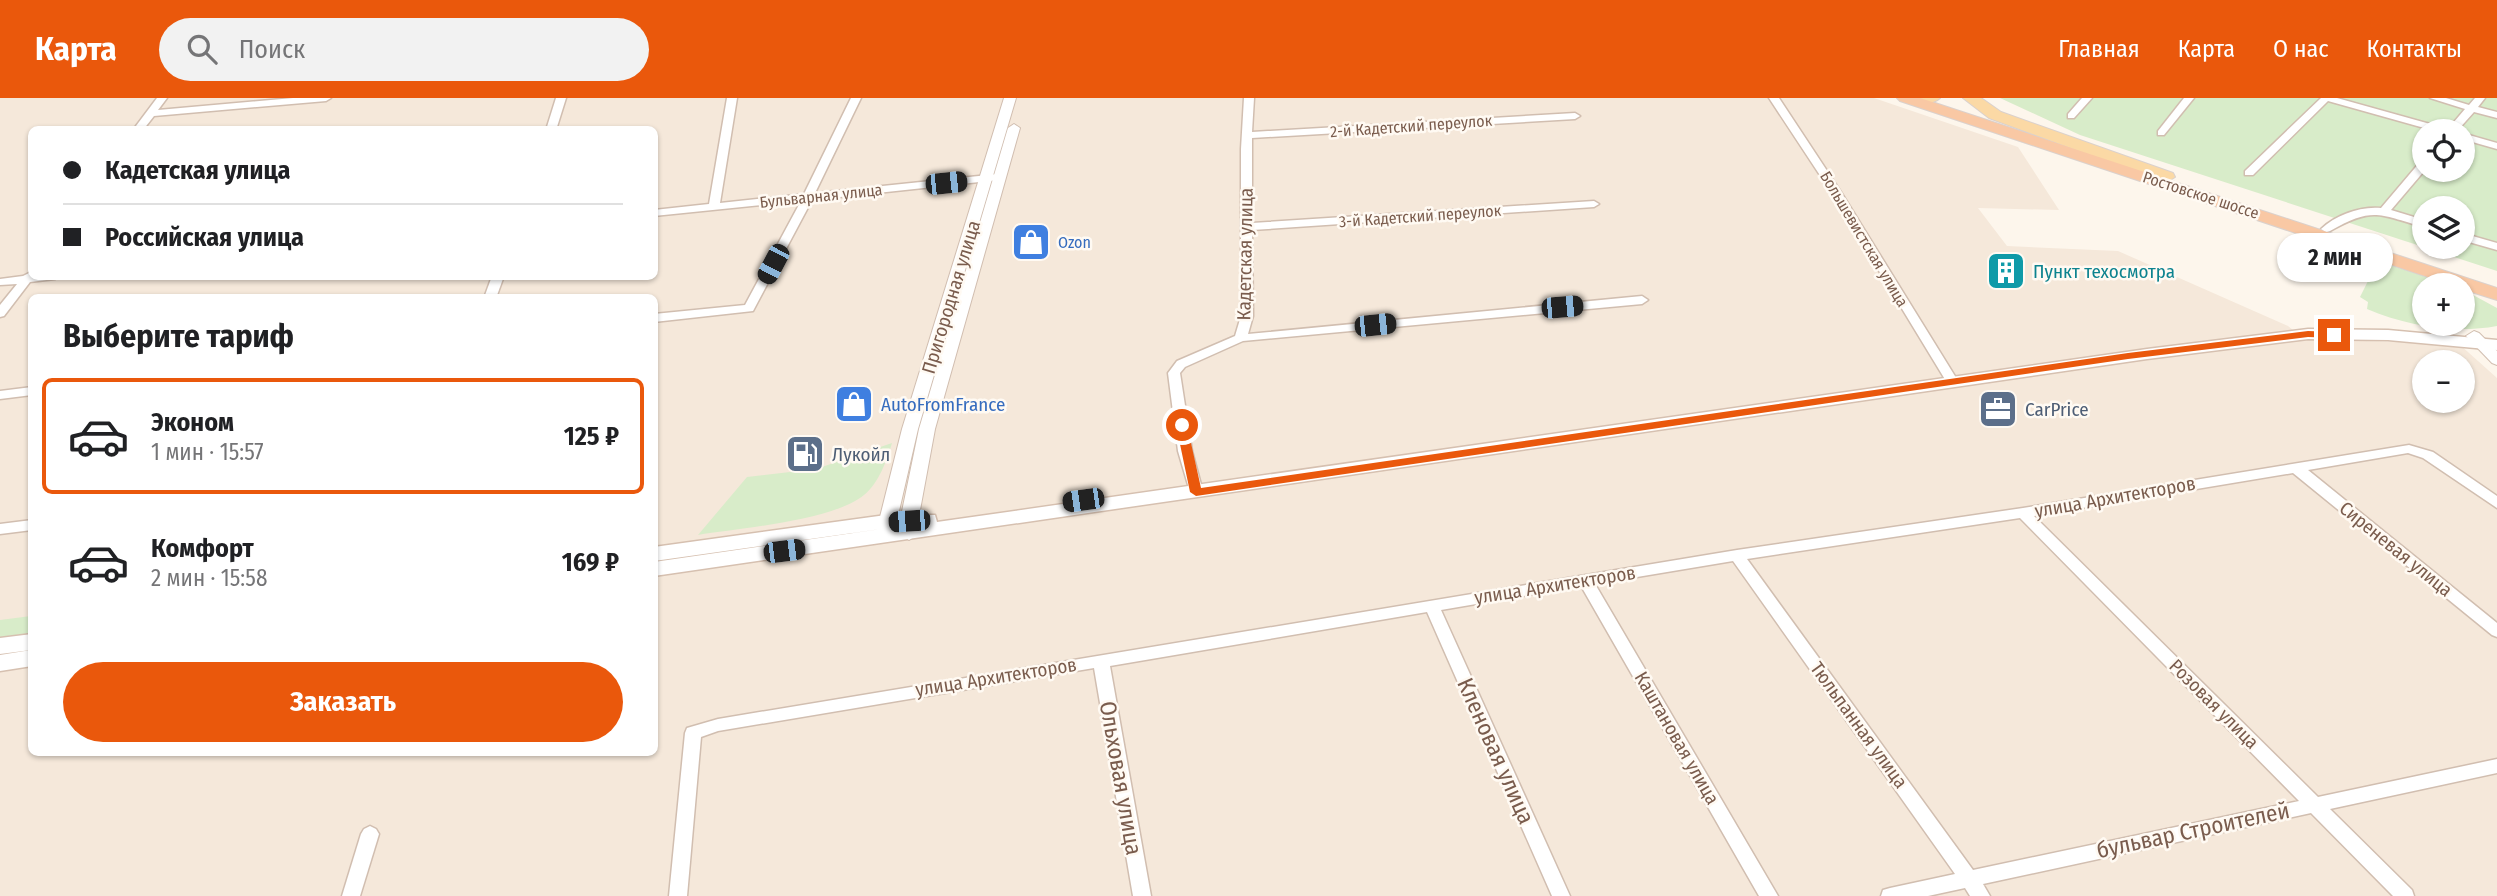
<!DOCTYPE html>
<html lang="ru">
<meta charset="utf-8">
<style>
body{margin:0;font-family:"Fira Sans Condensed",sans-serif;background:#f2f2f2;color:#202124;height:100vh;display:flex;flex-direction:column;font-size:26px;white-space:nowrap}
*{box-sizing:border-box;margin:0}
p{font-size:23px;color:#757577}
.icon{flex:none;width:38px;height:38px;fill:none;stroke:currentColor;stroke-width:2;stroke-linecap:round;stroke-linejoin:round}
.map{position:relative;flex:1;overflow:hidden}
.sheet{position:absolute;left:28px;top:196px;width:630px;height:462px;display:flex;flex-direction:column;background:#fff;border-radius:10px;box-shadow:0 2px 5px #0004}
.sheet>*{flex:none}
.guide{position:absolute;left:28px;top:28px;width:630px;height:154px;border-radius:10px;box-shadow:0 2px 5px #0004;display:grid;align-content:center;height:154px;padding:0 35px;background:#fff}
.tools{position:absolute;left:2412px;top:21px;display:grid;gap:14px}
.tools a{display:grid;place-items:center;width:63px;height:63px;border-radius:50%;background:#fff;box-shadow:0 2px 5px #0004;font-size:35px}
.end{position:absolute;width:32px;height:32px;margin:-16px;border:9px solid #ea580c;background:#fff;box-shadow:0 0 0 4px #fff}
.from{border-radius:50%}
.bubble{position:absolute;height:49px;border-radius:24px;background:#fff;box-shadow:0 2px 5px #0004;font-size:23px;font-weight:700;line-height:49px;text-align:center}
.car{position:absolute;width:21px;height:42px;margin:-21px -10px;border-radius:9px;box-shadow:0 0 5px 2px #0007;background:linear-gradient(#222 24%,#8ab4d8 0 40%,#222 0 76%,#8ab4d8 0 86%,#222 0)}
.guide b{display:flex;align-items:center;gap:24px;height:66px;font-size:26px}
.guide b+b{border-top:2px solid #e0e0e0}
.guide i{width:18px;height:18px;background:#202124}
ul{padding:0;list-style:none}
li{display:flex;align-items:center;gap:21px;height:116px;margin:0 14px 10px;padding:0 21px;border:4px solid transparent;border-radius:10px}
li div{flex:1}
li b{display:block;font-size:26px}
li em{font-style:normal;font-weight:700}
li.on{border-color:#ea580c}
li>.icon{width:63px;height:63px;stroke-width:1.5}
h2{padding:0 35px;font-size:32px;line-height:84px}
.primary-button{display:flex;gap:14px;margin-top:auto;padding:14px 35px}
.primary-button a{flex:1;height:80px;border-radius:42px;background:#ea580c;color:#fff;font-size:28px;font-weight:700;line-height:80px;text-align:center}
header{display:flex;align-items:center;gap:42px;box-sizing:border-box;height:98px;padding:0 35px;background:#ea580c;color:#fff}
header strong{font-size:33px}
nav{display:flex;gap:38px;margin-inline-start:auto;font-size:24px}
.search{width:490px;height:63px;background:#f2f2f2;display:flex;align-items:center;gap:18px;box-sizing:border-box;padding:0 24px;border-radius:38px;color:#757577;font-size:26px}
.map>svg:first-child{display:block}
.residential{fill:#f5e8da;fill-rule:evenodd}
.green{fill:#d8ecc9;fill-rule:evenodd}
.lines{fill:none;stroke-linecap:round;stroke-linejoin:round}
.minor-casing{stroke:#d1beb0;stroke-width:3}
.tertiary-casing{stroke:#d1beb0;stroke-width:2}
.secondary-casing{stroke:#d6c0b0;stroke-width:3}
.primary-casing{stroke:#dad1cd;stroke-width:2}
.trunk-casing{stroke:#dad1cd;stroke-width:2}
.minor{fill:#fff;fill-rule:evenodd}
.tertiary{fill:#fff;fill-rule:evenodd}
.secondary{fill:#fff;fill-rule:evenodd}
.primary{fill:#fbd9a5;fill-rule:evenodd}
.trunk{fill:#f9c8a4;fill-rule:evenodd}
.route{fill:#ea580c}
.labels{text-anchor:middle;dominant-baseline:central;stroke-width:5;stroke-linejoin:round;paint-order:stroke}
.far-street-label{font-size:16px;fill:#7a5c4d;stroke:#fffaf3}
.far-shop-label{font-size:16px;fill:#366cbe;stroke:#fffaf3;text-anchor:start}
.street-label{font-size:19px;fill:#7a5c4d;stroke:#fffaf3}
.culture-label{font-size:19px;fill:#0d838f;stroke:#fffaf3;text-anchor:start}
.shop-label{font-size:19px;fill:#366cbe;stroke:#fffaf3;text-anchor:start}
.service-label{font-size:19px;fill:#4e5e75;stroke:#fffaf3;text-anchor:start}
.near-street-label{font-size:23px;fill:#7a5c4d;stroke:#fffaf3}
</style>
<header>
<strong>Карта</strong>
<div class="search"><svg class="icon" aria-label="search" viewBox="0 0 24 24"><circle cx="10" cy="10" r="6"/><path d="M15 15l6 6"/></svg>Поиск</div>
<nav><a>Главная</a><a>Карта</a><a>О нас</a><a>Контакты</a></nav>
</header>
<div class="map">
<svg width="2497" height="798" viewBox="0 0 2497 798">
<rect width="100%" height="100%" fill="#fdf6ec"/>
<!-- residential -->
<path class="residential" d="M0,0H1874L2018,49L2059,112L1978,110L2007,148L2118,153L2288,228L2304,241L2459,246L2497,280V798H0ZM32,32H654V178H32ZM32,200H654V654H32ZM2424,264H2462V303H2424Z"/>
<!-- green -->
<g class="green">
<path d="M2000,0H2497V173L2080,37ZM2424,33H2462V72H2424ZM2424,110H2462V149H2424Z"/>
<path d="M2362,158L2451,187H2424V226H2462V191L2497,210V228C2454,236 2407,228 2367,211L2368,204L2360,199L2371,177L2358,172Z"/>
<path d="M892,345C887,362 879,385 864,397C832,423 740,430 698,437L747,379L816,371Z"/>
<path d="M31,518V535L0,539V522Z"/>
</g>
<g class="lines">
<defs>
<g id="minor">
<path d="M157,0H167L158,12L293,0H331L326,3L154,18L143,32H133Z"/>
<path d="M556,0H566L556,32H546Z"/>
<path d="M727,0H737L720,105L804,96L851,0H861L815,95L998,76L1003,79L998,82L812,102L753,213L654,224V216L745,207L801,103L654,118V112L709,106Z"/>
<path d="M1244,0H1254L1252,34L1575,15L1580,18L1575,21L1252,40V125L1594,103L1599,106L1594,109L1252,132L1253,218L1248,236L1642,198L1648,202L1642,206L1243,243L1185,269L1180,275L1192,353L1203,394L1201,397H1191L1178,353L1168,275L1177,263L1235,238L1241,218V51Z"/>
<path d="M1769,0H1779L1841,94L1958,283L1956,286H1948L1946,283L1831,94Z"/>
<path d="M2082,0H2092L2074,20H2068V16Z"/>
<path d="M2184,0H2194L2164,37H2158V33Z"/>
<path d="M2321,0H2337L2448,31L2465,11L2430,0H2446L2469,7L2475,0H2485L2478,9L2497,14V20L2474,14L2457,33H2435L2328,3L2253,77H2245V73Z"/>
<path d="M2462,35L2497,45V51L2462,41Z"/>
<path d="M2424,63L2425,72L2391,112L2424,122V129C2379,117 2374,108 2330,133L2326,134L2321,131C2336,117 2360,108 2381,110L2420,64Z"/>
<path d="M2462,135L2497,145V152L2462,142Z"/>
<path d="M29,175H32V178H60L55,181L30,184L4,218L0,219V207L17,186L0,187V181L23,178Z"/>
<path d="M492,178H504L496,200H484Z"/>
<path d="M32,289V297L0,301V293Z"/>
<path d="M2409,347L2433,354L2497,398V410L2423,360L2408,355L2308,372L2497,525V539L2492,537L2293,375L2034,418L2318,699L2497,661V675L2330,711L2412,792L2414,798H2393L2311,715L1983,786L1990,798H1970L1965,790L1928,798H1881L1883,792L1890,790L1955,776L1733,463L1595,486L1778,798H1759L1581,488L1441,512L1570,798H1552L1427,514L1110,568L1151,798H1133L1094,570L718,633L701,639L687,798H669L685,635L687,630L718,621L1737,452L2023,410ZM2020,420L2299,703L1973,772L1747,461Z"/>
<path d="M32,422V432L0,436V426Z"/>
<path d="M370,728L376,731L379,736L360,798H342L361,736L364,731Z"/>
</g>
<g id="tertiary">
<path d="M1004,0H1016L918,331L893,439L890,443H878L875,439L902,331Z"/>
<path d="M1014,26L1020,30L935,331L918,423V436L909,442L900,436V423L919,331L1008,30Z"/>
<path d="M2474,233L2479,235L2497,253V267L2492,265L2466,238Z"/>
</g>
<g id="secondary">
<path d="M2308,231L2388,232L2497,242V252L2388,242L2308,241L2147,261L654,478V464L888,430L654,463V449L886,417H935L937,424L2147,251Z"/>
<path d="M32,536V568L0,573V557L31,552L0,556V540Z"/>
</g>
<g id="primary">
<path d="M1906,0H1940C1933,7 1913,7 1906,0Z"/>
<path d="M1963,0H1981L2001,14L2173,75L2175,79L2167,84L2161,83L1989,20Z"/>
</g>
<path id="trunk" d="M1897,0H1920L2497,190V202L2462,191V187H2452L1900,3Z"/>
</defs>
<!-- minor casing -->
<use href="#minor" class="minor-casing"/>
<!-- tertiary casing -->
<use href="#tertiary" class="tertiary-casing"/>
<!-- secondary casing -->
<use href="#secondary" class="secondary-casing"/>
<!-- primary casing -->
<use href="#primary" class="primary-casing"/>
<!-- trunk casing -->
<use href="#trunk" class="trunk-casing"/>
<!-- minor -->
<use href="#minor" class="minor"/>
<!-- tertiary -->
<use href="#tertiary" class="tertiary"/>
<!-- secondary -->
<use href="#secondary" class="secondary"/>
<!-- primary -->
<use href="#primary" class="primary"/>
<!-- trunk -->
<use href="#trunk" class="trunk"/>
</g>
<!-- route -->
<path class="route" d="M2308,233L2334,234L2339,237L2334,240L2308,239L2128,261L1196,398L1190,394L1176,327L1182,324L1187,327L1201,390L2128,255Z"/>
<!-- icons -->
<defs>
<symbol id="shop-square" viewBox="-11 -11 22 22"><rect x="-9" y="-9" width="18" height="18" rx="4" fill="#3f7fe0" stroke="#fffaf3"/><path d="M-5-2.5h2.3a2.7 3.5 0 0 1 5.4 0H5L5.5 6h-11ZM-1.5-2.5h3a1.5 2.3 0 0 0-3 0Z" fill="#fff"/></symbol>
<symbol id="building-square" viewBox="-11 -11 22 22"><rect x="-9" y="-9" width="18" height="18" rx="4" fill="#0f9aa8" stroke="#fffaf3"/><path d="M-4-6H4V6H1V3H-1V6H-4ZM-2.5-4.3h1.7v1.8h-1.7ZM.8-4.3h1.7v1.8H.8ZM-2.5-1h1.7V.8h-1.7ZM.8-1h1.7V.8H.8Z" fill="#fff"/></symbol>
<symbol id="office-square" viewBox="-11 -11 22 22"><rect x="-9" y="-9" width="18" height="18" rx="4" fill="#5c6f8a" stroke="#fffaf3"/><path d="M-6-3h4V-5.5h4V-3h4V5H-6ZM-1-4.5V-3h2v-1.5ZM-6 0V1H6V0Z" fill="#fff"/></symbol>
<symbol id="fuel-square" viewBox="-11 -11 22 22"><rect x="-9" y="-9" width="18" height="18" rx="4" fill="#5c6f8a" stroke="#fffaf3"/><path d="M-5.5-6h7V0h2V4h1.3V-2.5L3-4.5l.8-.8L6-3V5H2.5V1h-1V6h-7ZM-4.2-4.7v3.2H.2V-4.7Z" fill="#fff"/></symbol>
</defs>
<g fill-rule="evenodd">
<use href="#shop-square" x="1009" y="122" width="44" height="44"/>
<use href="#building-square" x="1984" y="151" width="44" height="44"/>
<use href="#shop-square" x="832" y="284" width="44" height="44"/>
<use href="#office-square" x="1976" y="289" width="44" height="44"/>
<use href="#fuel-square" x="783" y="334" width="44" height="44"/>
</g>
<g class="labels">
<!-- far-street labels -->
<g class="far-street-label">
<text transform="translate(1411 28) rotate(-4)">2-й Кадетский переулок</text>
<text transform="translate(2201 97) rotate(18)">Ростовское шоссе</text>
<text transform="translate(821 98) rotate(-6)">Бульварная улица</text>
<text transform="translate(1420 118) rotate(-4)">3-й Кадетский переулок</text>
<text transform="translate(1864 141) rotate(59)">Большевистская улица</text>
</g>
<!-- far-shop labels -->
<g class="far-shop-label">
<text x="1058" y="144">Ozon</text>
</g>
<!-- street labels -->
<g class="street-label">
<text transform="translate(1245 156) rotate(-89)">Кадетская улица</text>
<text transform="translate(951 199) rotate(-73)">Пригородная улица</text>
<text transform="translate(2115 399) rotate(-10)">улица Архитекторов</text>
<text transform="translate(2396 451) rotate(39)">Сиреневая улица</text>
<text transform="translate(1555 487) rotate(-9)">улица Архитекторов</text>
<text transform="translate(996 579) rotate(-9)">улица Архитекторов</text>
<text transform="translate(2214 606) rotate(45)">Розовая улица</text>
<text transform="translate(1859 627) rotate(54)">Тюльпанная улица</text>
<text transform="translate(1677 640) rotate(60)">Каштановая улица</text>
</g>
<!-- culture labels -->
<g class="culture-label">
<text x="2033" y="173">Пункт техосмотра</text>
</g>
<!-- shop labels -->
<g class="shop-label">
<text x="881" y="306">AutoFromFrance</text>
</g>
<!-- service labels -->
<g class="service-label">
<text x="2025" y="311">CarPrice</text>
<text x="832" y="356">Лукойл</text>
</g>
<!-- near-street labels -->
<g class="near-street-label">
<text transform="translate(1496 653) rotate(66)">Кленовая улица</text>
<text transform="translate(1121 680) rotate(80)">Ольховая улица</text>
<text transform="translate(2193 732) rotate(-12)">бульвар Строителей</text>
</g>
</g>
</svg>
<div class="tools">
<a><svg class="icon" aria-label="locate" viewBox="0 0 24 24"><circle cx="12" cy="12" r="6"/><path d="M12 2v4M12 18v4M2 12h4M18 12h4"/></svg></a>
<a><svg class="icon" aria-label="layers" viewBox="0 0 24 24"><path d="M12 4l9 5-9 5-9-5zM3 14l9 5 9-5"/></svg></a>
<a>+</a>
<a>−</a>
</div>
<i class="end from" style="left:1182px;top:327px"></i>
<i class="end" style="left:2334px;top:237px"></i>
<div class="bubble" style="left:2277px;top:135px;width:116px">2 мин</div>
<i class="car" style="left:946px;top:85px;rotate:84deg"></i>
<i class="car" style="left:773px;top:166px;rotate:208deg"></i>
<i class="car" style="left:1562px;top:209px;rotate:85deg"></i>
<i class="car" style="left:1375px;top:227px;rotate:84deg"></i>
<i class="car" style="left:1083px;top:402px;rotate:262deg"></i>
<i class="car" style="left:909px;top:423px;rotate:266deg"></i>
<i class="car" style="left:784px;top:453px;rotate:83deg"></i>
<div class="guide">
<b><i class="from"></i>Кадетская улица</b>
<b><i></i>Российская улица</b>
</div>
<section class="sheet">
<h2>Выберите тариф</h2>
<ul>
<li class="on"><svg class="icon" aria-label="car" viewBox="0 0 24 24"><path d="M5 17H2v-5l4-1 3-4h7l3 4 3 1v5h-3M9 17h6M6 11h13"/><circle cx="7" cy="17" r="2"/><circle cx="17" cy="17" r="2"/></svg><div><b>Эконом</b><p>1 мин · 15:57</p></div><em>125 ₽</em></li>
<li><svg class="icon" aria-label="car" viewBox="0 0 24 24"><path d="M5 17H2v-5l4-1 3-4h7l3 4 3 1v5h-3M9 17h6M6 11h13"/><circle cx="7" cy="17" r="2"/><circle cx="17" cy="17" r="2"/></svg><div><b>Комфорт</b><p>2 мин · 15:58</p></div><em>169 ₽</em></li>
</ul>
<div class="primary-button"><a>Заказать</a></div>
</section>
</div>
